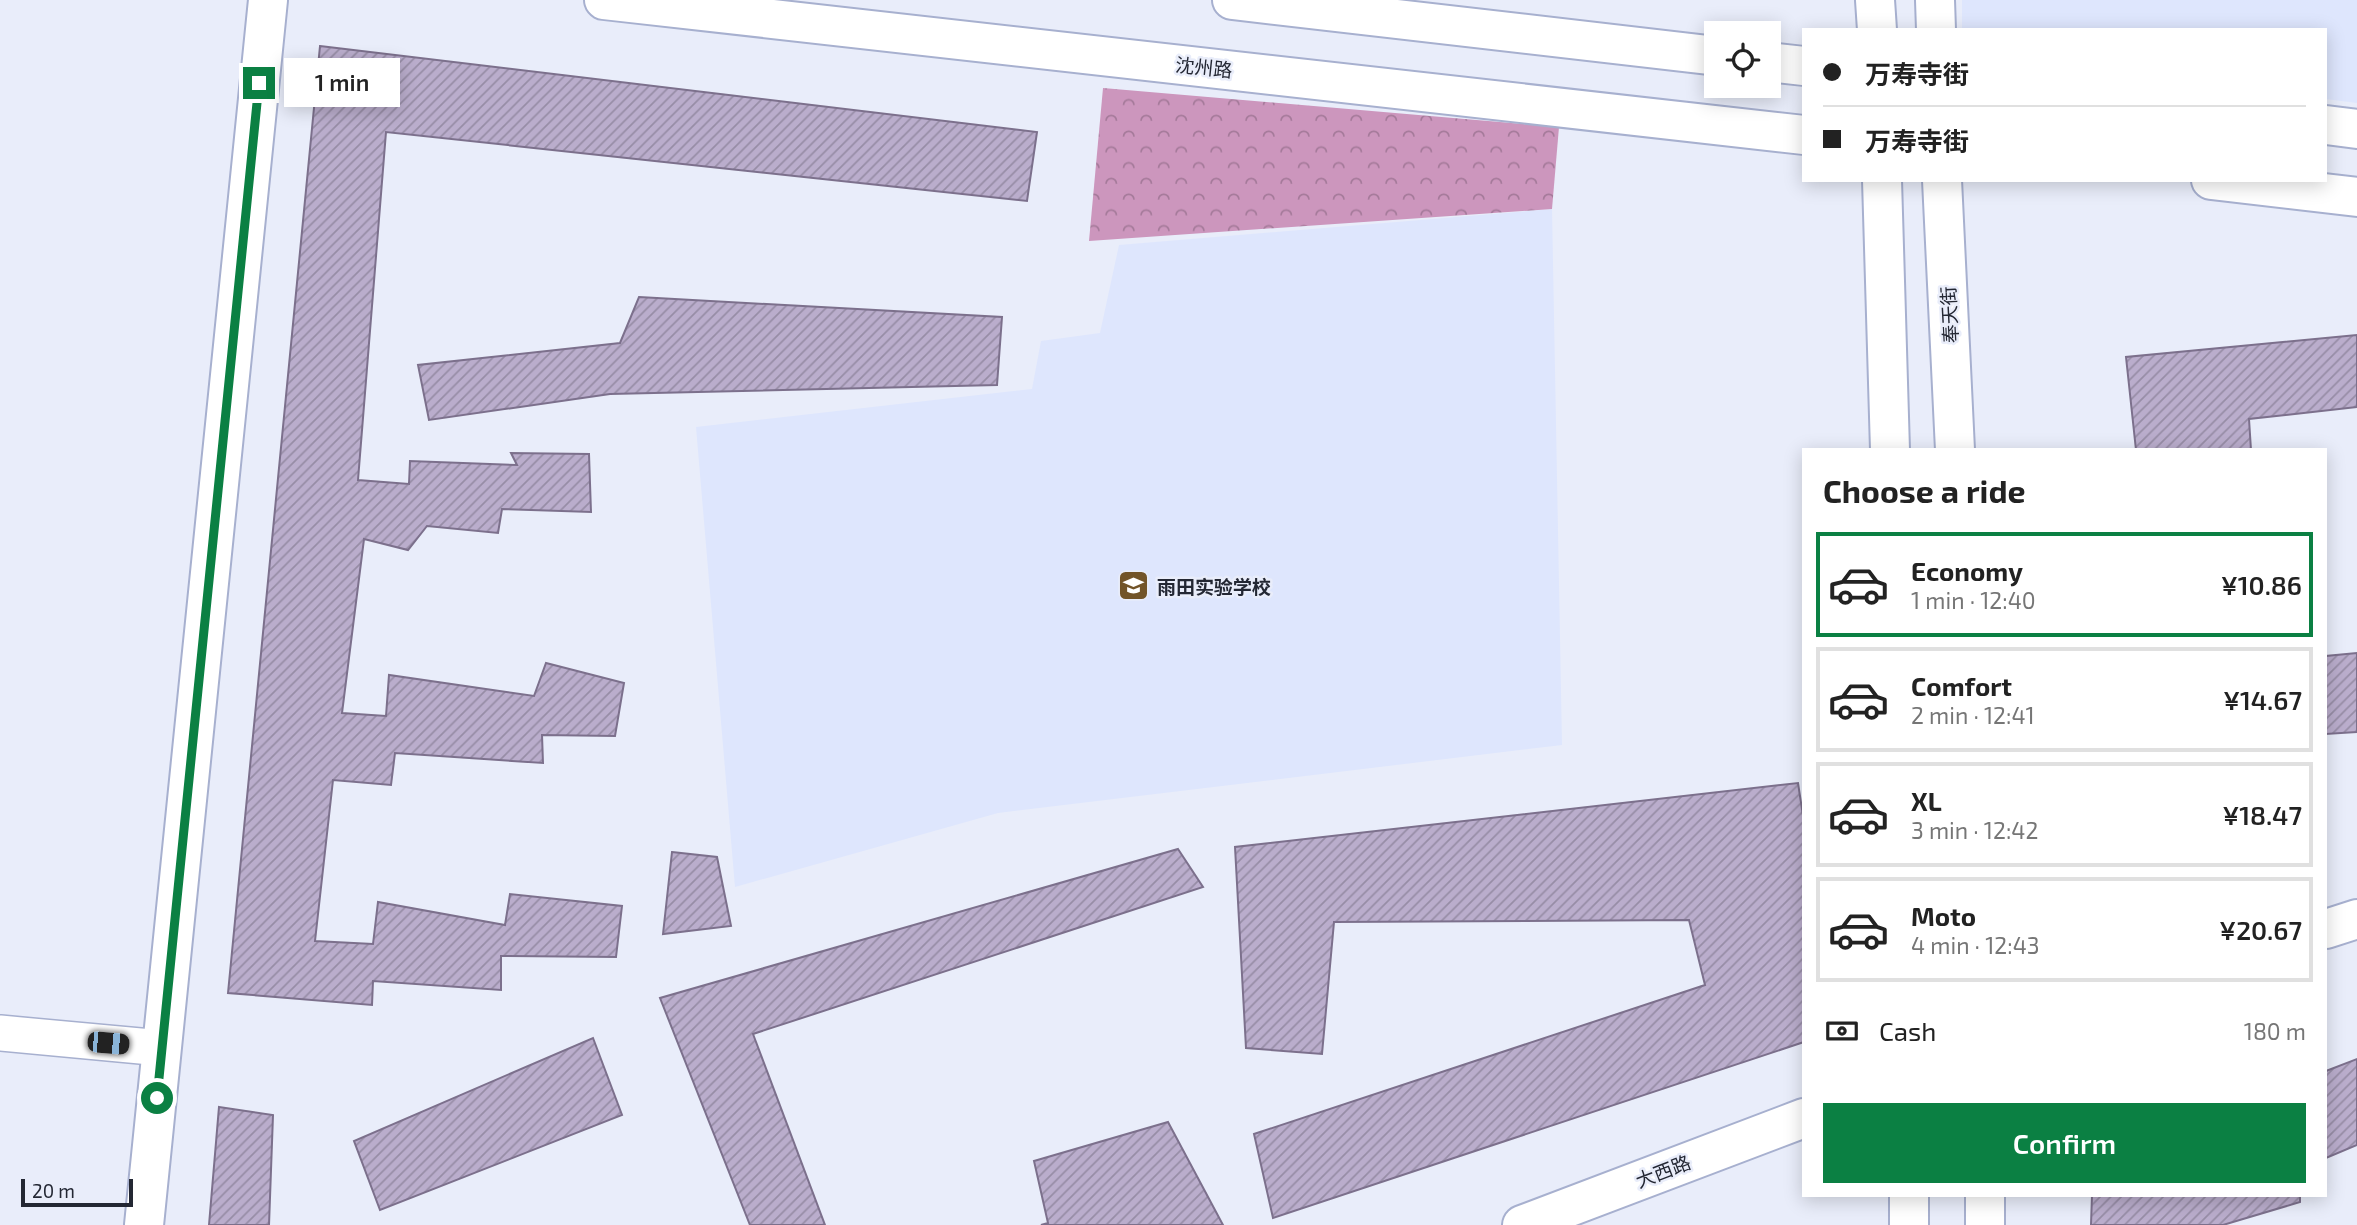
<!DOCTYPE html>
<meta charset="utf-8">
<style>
body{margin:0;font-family:"Exo 2","Noto Sans SC",sans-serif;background:#f2f2f2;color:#222;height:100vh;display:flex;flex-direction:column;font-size:26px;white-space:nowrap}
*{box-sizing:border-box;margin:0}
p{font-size:23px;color:#767676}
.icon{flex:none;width:38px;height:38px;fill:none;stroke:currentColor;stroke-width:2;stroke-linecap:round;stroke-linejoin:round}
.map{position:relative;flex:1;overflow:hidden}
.sheet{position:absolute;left:1802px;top:448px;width:525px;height:749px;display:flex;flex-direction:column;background:#fff;border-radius:0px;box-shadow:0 4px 18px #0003}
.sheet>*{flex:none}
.hud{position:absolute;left:1802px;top:28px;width:525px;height:154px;border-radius:0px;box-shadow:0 4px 18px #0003;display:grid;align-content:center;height:154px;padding:0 21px;background:#fff}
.controls{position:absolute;left:1704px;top:21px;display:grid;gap:14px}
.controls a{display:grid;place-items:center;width:77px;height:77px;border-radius:0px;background:#fff;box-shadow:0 4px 18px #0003;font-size:35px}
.scale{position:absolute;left:21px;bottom:18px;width:112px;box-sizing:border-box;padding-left:7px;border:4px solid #232733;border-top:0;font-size:19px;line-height:24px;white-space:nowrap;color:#232733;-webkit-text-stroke:5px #e9edfa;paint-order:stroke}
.end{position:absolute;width:32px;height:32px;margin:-16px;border:9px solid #0b8043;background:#fff;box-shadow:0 0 0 4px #fff}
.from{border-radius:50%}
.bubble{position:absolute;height:49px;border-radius:0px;background:#fff;box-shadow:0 4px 18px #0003;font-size:23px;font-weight:600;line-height:49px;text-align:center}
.car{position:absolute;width:21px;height:42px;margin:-21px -10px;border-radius:9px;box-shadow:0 0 5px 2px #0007;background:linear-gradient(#222 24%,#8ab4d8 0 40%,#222 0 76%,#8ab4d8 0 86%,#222 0)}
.hud b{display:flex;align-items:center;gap:24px;height:66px;font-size:26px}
.hud b+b{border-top:2px solid #e0e0e0}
.hud i{width:18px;height:18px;background:#222}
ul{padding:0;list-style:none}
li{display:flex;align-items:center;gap:21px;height:105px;margin:0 14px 10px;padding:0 7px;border:4px solid #e0e0e0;border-radius:0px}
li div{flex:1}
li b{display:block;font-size:26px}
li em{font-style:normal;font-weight:600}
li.on{border-color:#0b8043}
li>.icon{width:63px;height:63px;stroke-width:1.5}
h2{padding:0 21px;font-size:32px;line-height:84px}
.pay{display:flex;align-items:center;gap:18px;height:77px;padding:0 21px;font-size:26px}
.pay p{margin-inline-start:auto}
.cta{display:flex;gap:14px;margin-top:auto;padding:14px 21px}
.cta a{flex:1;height:80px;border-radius:0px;background:#0b8043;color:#fff;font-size:28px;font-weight:600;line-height:80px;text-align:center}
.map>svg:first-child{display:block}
.built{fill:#dee6fd}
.forest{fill:url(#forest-crowns)}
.building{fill:url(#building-hatch);stroke:#7c708c;stroke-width:2}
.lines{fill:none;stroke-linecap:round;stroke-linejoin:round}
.street-casing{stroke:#a7b0cf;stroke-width:38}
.secondary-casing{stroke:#a7b0cf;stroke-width:42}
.street{stroke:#fff;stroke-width:35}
.secondary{stroke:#fff;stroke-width:38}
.route{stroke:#0b8043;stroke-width:9}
.labels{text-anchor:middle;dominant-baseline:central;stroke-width:5;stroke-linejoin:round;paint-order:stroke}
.street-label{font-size:19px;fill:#232733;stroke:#e9edfa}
.poi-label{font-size:19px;font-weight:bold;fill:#232733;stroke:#e9edfa;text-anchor:start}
</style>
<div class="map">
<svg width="2357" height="1225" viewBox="0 0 2357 1225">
<defs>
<pattern id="forest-crowns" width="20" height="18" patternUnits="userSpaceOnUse" patternTransform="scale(1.75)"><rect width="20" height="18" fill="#cc96bd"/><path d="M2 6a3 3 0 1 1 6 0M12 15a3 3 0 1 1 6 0" fill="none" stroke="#a57a9a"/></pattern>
<pattern id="building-hatch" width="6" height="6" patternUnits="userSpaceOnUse" patternTransform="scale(1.75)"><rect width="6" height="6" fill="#baadcc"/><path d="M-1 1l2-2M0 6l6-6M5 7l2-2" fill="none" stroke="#978da6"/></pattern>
</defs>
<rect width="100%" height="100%" fill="#e9edfa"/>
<!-- built -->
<g class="built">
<path d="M1962,0H2357V103L2326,99V30H1962Z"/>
<path d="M1552,209L1562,745L998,813L735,887L696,427L1032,389L1041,341L1100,333L1119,245Z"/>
</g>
<!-- forest -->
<path class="forest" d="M1103,88L1559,127L1552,209L1089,241Z"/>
<!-- building -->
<g class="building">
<path d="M320,46L1037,132L1027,201L386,132L358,480L409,484L410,461L517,465L511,453L589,454L591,512L502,509L498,533L427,526L408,550L364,539L342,713L386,716L389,675L534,696L546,663L624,683L615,736L542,735L543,763L395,753L391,785L333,780L315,941L373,944L378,902L505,925L510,894L622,906L616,957L501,956V990L373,981L372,1005L228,993Z"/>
<path d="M639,297L1002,317L997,385L610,394L429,420L418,365L620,343Z"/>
<path d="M2357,335V407L2249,419L2251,450H2136L2126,357Z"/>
<path d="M2357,653V732L2326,734V656Z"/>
<path d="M1798,783L1804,822V1042L1273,1218L1254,1134L1705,985L1689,920L1334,922L1322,1054L1246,1048L1235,847Z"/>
<path d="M1178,849L1203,887L753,1034L825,1225H750L660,998Z"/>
<path d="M672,852L717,857L731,926L663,934Z"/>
<path d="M593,1038L622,1115L380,1210L354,1141Z"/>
<path d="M2357,1059V1145L2326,1158V1071Z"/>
<path d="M219,1107L273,1115L269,1225H209Z"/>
<path d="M1168,1122L1223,1225H1041L1048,1223L1034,1161Z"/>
<path d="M2092,1195H2300V1202L2223,1225H2091Z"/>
</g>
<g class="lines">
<defs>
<path id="street" d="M0,1033L162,1048"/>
<g id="secondary">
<path d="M604,0L1804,135"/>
<path d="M1232,0L1717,56"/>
<path d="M1875,0L1877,30"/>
<path d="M1935,0L1936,30"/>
<path d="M1769,62L1804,66"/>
<path d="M2326,125L2357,129"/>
<path d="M1882,180L1890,450"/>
<path d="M1942,180L1955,450"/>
<path d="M2211,180L2357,197"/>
<path d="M2326,929L2357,919"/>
<path d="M1909,1195V1225"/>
<path d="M1985,1195V1225"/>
<path d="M144,1225L268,0"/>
<path d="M1522,1225L1804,1118"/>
</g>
</defs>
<!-- street casing -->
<use href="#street" class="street-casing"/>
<!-- secondary casing -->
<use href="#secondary" class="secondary-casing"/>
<!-- street -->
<use href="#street" class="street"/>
<!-- secondary -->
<use href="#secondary" class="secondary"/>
</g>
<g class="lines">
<!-- route -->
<path class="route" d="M157,1098L259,83"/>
</g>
<!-- icons -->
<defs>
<symbol id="school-square" viewBox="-11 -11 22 22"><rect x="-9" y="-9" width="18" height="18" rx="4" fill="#725428" stroke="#e9edfa"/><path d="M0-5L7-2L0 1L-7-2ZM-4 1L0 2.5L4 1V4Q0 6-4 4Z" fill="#fff"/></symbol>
</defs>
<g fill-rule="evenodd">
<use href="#school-square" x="1116" y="568" width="35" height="35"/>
</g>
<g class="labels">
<!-- street labels -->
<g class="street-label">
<text transform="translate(1204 67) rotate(6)">沈州路</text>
<text transform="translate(1949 315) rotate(-93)">奉天街</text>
<text transform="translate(1663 1171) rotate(-21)">大西路</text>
</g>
<!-- poi labels -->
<g class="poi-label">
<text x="1157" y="586">雨田实验学校</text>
</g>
</g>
</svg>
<div class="controls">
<a><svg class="icon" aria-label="locate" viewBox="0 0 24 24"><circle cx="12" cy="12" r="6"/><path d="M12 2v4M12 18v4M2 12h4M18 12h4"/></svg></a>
</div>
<div class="scale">20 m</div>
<i class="end from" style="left:157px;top:1098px"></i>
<i class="end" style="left:259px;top:83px"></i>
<div class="bubble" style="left:284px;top:58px;width:116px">1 min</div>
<i class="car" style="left:108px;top:1043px;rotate:95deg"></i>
<div class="hud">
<b><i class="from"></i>万寿寺街</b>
<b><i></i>万寿寺街</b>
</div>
<section class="sheet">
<h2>Choose a ride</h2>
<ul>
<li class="on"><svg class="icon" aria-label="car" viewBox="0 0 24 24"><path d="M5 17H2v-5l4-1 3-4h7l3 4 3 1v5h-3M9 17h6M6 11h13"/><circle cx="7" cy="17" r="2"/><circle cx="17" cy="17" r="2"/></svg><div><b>Economy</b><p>1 min · 12:40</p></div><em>¥10.86</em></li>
<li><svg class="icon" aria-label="car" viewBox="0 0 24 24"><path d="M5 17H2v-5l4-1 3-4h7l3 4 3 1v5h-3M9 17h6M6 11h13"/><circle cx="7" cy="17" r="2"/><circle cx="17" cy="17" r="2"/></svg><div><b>Comfort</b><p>2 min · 12:41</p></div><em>¥14.67</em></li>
<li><svg class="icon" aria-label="car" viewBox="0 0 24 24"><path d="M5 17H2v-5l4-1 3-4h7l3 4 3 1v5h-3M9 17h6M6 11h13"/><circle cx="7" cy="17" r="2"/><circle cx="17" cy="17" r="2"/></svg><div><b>XL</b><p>3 min · 12:42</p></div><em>¥18.47</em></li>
<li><svg class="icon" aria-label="car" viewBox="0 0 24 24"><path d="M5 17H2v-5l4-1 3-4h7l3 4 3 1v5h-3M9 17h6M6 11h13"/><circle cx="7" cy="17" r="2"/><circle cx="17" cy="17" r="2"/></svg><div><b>Moto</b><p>4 min · 12:43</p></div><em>¥20.67</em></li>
</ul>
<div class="pay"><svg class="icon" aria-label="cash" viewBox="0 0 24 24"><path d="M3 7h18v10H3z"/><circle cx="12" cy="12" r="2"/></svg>Cash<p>180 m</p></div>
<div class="cta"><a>Confirm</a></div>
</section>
</div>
